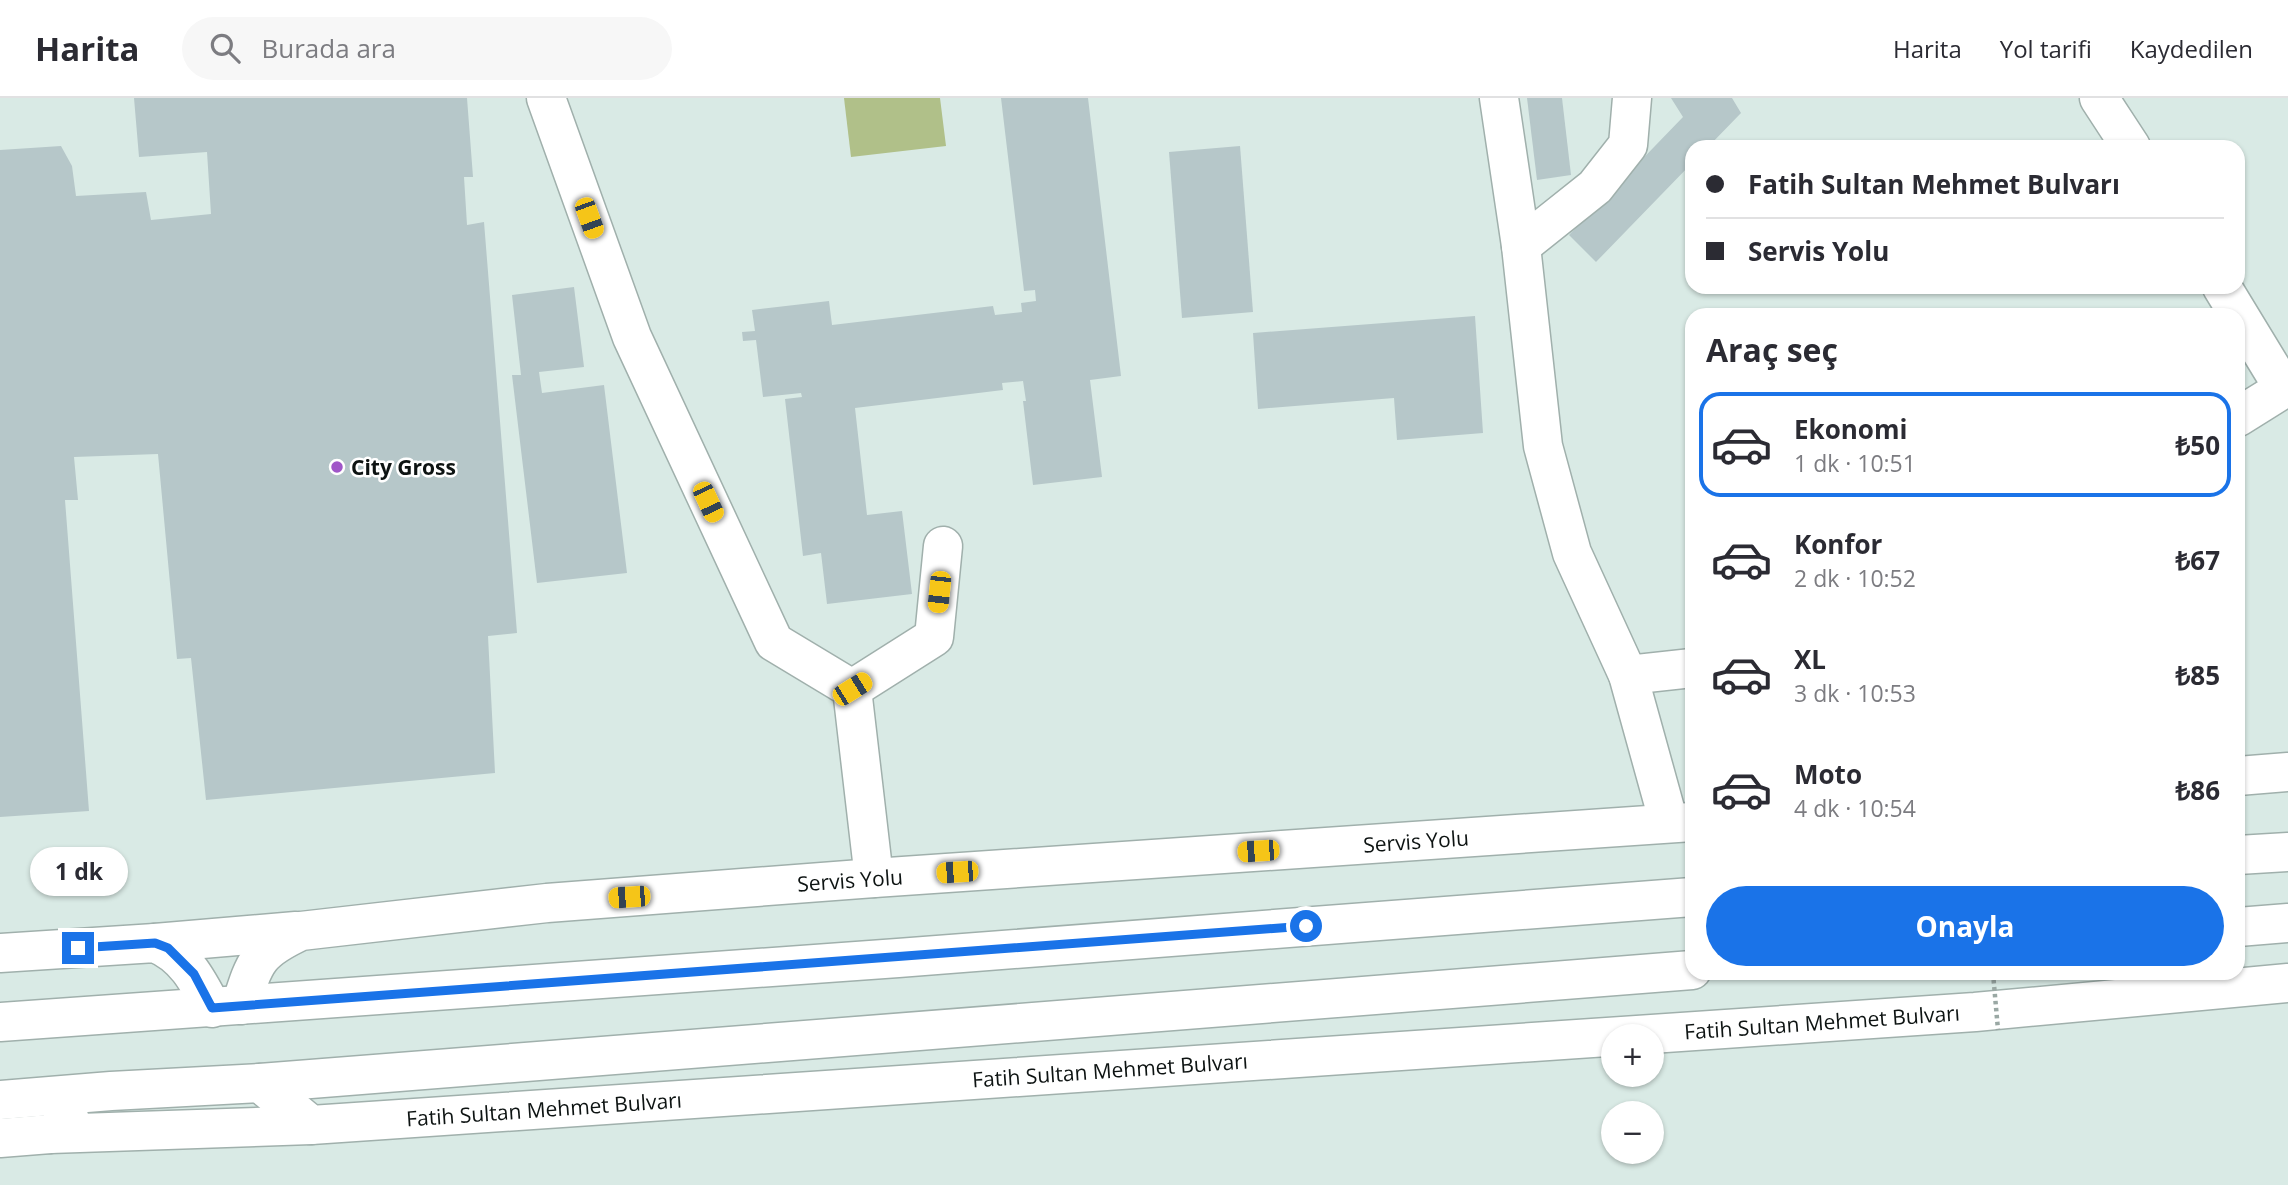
<!DOCTYPE html>
<html lang="tr">
<meta charset="utf-8">
<style>
body{margin:0;font-family:"Open Sans",sans-serif;background:#f7f7f7;color:#2b2b33;height:100vh;display:flex;flex-direction:column;font-size:26px;white-space:nowrap}
*{box-sizing:border-box;margin:0}
p{font-size:23px;color:#7c7c81}
.icon{flex:none;width:38px;height:38px;fill:none;stroke:currentColor;stroke-width:2;stroke-linecap:round;stroke-linejoin:round}
.map{position:relative;flex:1;overflow:hidden}
.panel{position:absolute;left:1685px;top:210px;width:560px;height:672px;display:flex;flex-direction:column;background:#fff;border-radius:21px;box-shadow:0 2px 5px #0004}
.panel>*{flex:none}
.hud{position:absolute;left:1685px;top:42px;width:560px;height:154px;border-radius:21px;box-shadow:0 2px 5px #0004;display:grid;align-content:center;height:154px;padding:0 21px;background:#fff}
.buttons{position:absolute;left:1601px;top:926px;display:grid;gap:14px}
.buttons a{display:grid;place-items:center;width:63px;height:63px;border-radius:50%;background:#fff;box-shadow:0 2px 5px #0004;font-size:35px}
.end{position:absolute;width:32px;height:32px;margin:-16px;border:9px solid #1a73e8;background:#fff;box-shadow:0 0 0 4px #fff}
.from{border-radius:50%}
.bubble{position:absolute;height:49px;border-radius:24px;background:#fff;box-shadow:0 2px 5px #0004;font-size:23px;font-weight:700;line-height:49px;text-align:center}
.car{position:absolute;width:21px;height:42px;margin:-21px -10px;border-radius:9px;box-shadow:0 0 5px 2px #0007;background:linear-gradient(#f5c518 24%,#345 0 40%,#f5c518 0 76%,#345 0 86%,#f5c518 0)}
.hud b{display:flex;align-items:center;gap:24px;height:66px;font-size:26px}
.hud b+b{border-top:2px solid #e1e1e2}
.hud i{width:18px;height:18px;background:#2b2b33}
ul{padding:0;list-style:none}
li{display:flex;align-items:center;gap:21px;height:105px;margin:0 14px 10px;padding:0 7px;border:4px solid transparent;border-radius:21px}
li div{flex:1}
li b{display:block;font-size:26px}
li em{font-style:normal;font-weight:700}
li.selected{border-color:#1a73e8}
li>.icon{width:63px;height:63px;stroke-width:1.5}
h2{padding:0 21px;font-size:32px;line-height:84px}
.action{display:flex;gap:14px;margin-top:auto;padding:14px 21px}
.action a{flex:1;height:80px;border-radius:42px;background:#1a73e8;color:#fff;font-size:28px;font-weight:700;line-height:80px;text-align:center}
header{display:flex;align-items:center;gap:42px;box-sizing:border-box;height:98px;padding:0 35px;background:#fff;border-bottom:2px solid #e1e1e2}
header strong{font-size:33px}
nav{display:flex;gap:38px;margin-inline-start:auto;font-size:24px}
.search{width:490px;height:63px;background:#f7f7f7;display:flex;align-items:center;gap:18px;box-sizing:border-box;padding:0 24px;border-radius:38px;color:#7c7c81;font-size:26px}
.map>svg:first-child{display:block}
.park{fill:#b0c089}
.building{fill:#b6c7c9}
.lines{fill:none;stroke-linecap:round;stroke-linejoin:round}
.minor-casing{stroke:#a0b0ac;stroke-width:41}
.highway-casing{stroke:#a0b0ac;stroke-width:41}
.minor{stroke:#fff;stroke-width:38}
.highway{stroke:#fff;stroke-width:38}
.path-bridge{stroke:#9aa8a4;stroke-width:4.5;stroke-dasharray:3.5 3.5;stroke-linecap:butt}
.route{stroke:#1a73e8;stroke-width:9}
.poi-dot{fill:#a056c8;stroke:#fff;stroke-width:2.5}
.labels{text-anchor:middle;dominant-baseline:central;stroke-width:5;stroke-linejoin:round;paint-order:stroke}
.poi-label{font-size:21px;font-weight:bold;fill:#0d1312;stroke:#fff;text-anchor:start}
.street-label{font-size:21px;fill:#0d1312;stroke:#fff}
</style>
<header>
<strong>Harita</strong>
<div class="search"><svg class="icon" aria-label="search" viewBox="0 0 24 24"><circle cx="10" cy="10" r="6"/><path d="M15 15l6 6"/></svg>Burada ara</div>
<nav><a>Harita</a><a>Yol tarifi</a><a>Kaydedilen</a></nav>
</header>
<div class="map">
<svg width="2288" height="1087" viewBox="0 0 2288 1087">
<rect width="100%" height="100%" fill="#d9eae5"/>
<!-- park -->
<path class="park" d="M844,0H940L946,48L851,59Z"/>
<!-- building -->
<g class="building">
<path d="M134,0H467L473,79H464L467,127L484,124L517,535L488,538L495,675L206,702L191,560L177,561L158,356L74,359L78,402H65L89,713L0,719V52L61,48L72,68L76,98L146,94L151,122L211,116L207,54L139,59Z"/>
<path d="M1001,0H1088L1121,278L1090,282L1102,379L1033,387L1023,303H1026L1023,283L1002,285L1003,292L855,310L867,417L902,413L912,496L827,506L821,455L803,458L785,301L802,299L801,295L763,299L756,242L743,243L742,234L755,233L752,212L829,203L832,227L993,208L995,217L1022,214L1021,205L1036,203L1035,192L1024,193Z"/>
<path d="M1527,0H1562L1571,77L1537,82Z"/>
<path d="M1671,0H1732L1741,15L1708,49H1692V65L1596,164L1569,137L1683,19Z"/>
<path d="M1240,48L1253,214L1182,220L1169,54Z"/>
<path d="M574,189L584,269L539,274L542,295L604,287L627,475L537,485L512,277H521L512,197Z"/>
<path d="M1475,218L1483,335L1397,342L1394,300L1258,311L1253,235Z"/>
</g>
<g class="lines">
<defs>
<g id="minor">
<path d="M546,0L632,239L774,544L852,591"/>
<path d="M1499,0L1521,148L1543,348L1572,455L1628,577L1669,725"/>
<path d="M2099,0L2131,49"/>
<path d="M1521,148L1595,89L1628,47L1632,0"/>
<path d="M2222,189L2284,291"/>
<path d="M2238,319L2288,288"/>
<path d="M1628,577L1692,570"/>
<path d="M852,591L874,780"/>
<path d="M852,591L934,539L943,448"/>
<path d="M2238,678L2288,674"/>
<path d="M155,845L296,833"/>
<path d="M0,855L155,845C185,857 198,883 212,910"/>
<path d="M241,907C255,862 258,853 301,833L547,805L874,780L1692,724"/>
<path d="M260,985L311,1027L1975,914L2288,885"/>
<path d="M50,1036L311,1027"/>
<path d="M0,1040L50,1036L70,1022"/>
</g>
<g id="highway">
<path d="M2238,757L2288,754"/>
<path d="M2238,829L2288,825"/>
<path d="M0,924L898,860L1692,799"/>
<path d="M0,1002L111,993L260,985L1692,872"/>
</g>
</defs>
<!-- minor casing -->
<use href="#minor" class="minor-casing"/>
<!-- highway casing -->
<use href="#highway" class="highway-casing"/>
<!-- minor -->
<use href="#minor" class="minor"/>
<!-- highway -->
<use href="#highway" class="highway"/>
<!-- path-bridge -->
<path class="path-bridge" d="M1993,875L1998,932"/>
</g>
<g class="lines">
<!-- route -->
<path class="route" d="M78,850L155,845L168,850L194,876L212,910L1306,828"/>
</g>
<!-- markers -->
<circle class="poi-dot" cx="337" cy="369" r="7"/>
<g class="labels">
<!-- poi labels -->
<g class="poi-label">
<text x="351" y="369">City Gross</text>
</g>
<!-- street labels -->
<g class="street-label">
<text transform="translate(1416 743) rotate(-4)">Servis Yolu</text>
<text transform="translate(850 782) rotate(-4)">Servis Yolu</text>
<text transform="translate(1822 924) rotate(-4)">Fatih Sultan Mehmet Bulvarı</text>
<text transform="translate(1110 972) rotate(-4)">Fatih Sultan Mehmet Bulvarı</text>
<text transform="translate(544 1011) rotate(-4)">Fatih Sultan Mehmet Bulvarı</text>
</g>
</g>
</svg>
<div class="buttons">
<a>+</a>
<a>−</a>
</div>
<i class="end from" style="left:1306px;top:828px"></i>
<i class="end" style="left:78px;top:850px"></i>
<div class="bubble" style="left:30px;top:749px;width:98px">1 dk</div>
<i class="car" style="left:589px;top:120px;rotate:160deg"></i>
<i class="car" style="left:708px;top:404px;rotate:155deg"></i>
<i class="car" style="left:939px;top:494px;rotate:186deg"></i>
<i class="car" style="left:852px;top:591px;rotate:58deg"></i>
<i class="car" style="left:1258px;top:753px;rotate:266deg"></i>
<i class="car" style="left:957px;top:774px;rotate:266deg"></i>
<i class="car" style="left:629px;top:799px;rotate:266deg"></i>
<div class="hud">
<b><i class="from"></i>Fatih Sultan Mehmet Bulvarı</b>
<b><i></i>Servis Yolu</b>
</div>
<section class="panel">
<h2>Araç seç</h2>
<ul>
<li class="selected"><svg class="icon" aria-label="car" viewBox="0 0 24 24"><path d="M5 17H2v-5l4-1 3-4h7l3 4 3 1v5h-3M9 17h6M6 11h13"/><circle cx="7" cy="17" r="2"/><circle cx="17" cy="17" r="2"/></svg><div><b>Ekonomi</b><p>1 dk · 10:51</p></div><em>₺50</em></li>
<li><svg class="icon" aria-label="car" viewBox="0 0 24 24"><path d="M5 17H2v-5l4-1 3-4h7l3 4 3 1v5h-3M9 17h6M6 11h13"/><circle cx="7" cy="17" r="2"/><circle cx="17" cy="17" r="2"/></svg><div><b>Konfor</b><p>2 dk · 10:52</p></div><em>₺67</em></li>
<li><svg class="icon" aria-label="car" viewBox="0 0 24 24"><path d="M5 17H2v-5l4-1 3-4h7l3 4 3 1v5h-3M9 17h6M6 11h13"/><circle cx="7" cy="17" r="2"/><circle cx="17" cy="17" r="2"/></svg><div><b>XL</b><p>3 dk · 10:53</p></div><em>₺85</em></li>
<li><svg class="icon" aria-label="car" viewBox="0 0 24 24"><path d="M5 17H2v-5l4-1 3-4h7l3 4 3 1v5h-3M9 17h6M6 11h13"/><circle cx="7" cy="17" r="2"/><circle cx="17" cy="17" r="2"/></svg><div><b>Moto</b><p>4 dk · 10:54</p></div><em>₺86</em></li>
</ul>
<div class="action"><a>Onayla</a></div>
</section>
</div>
